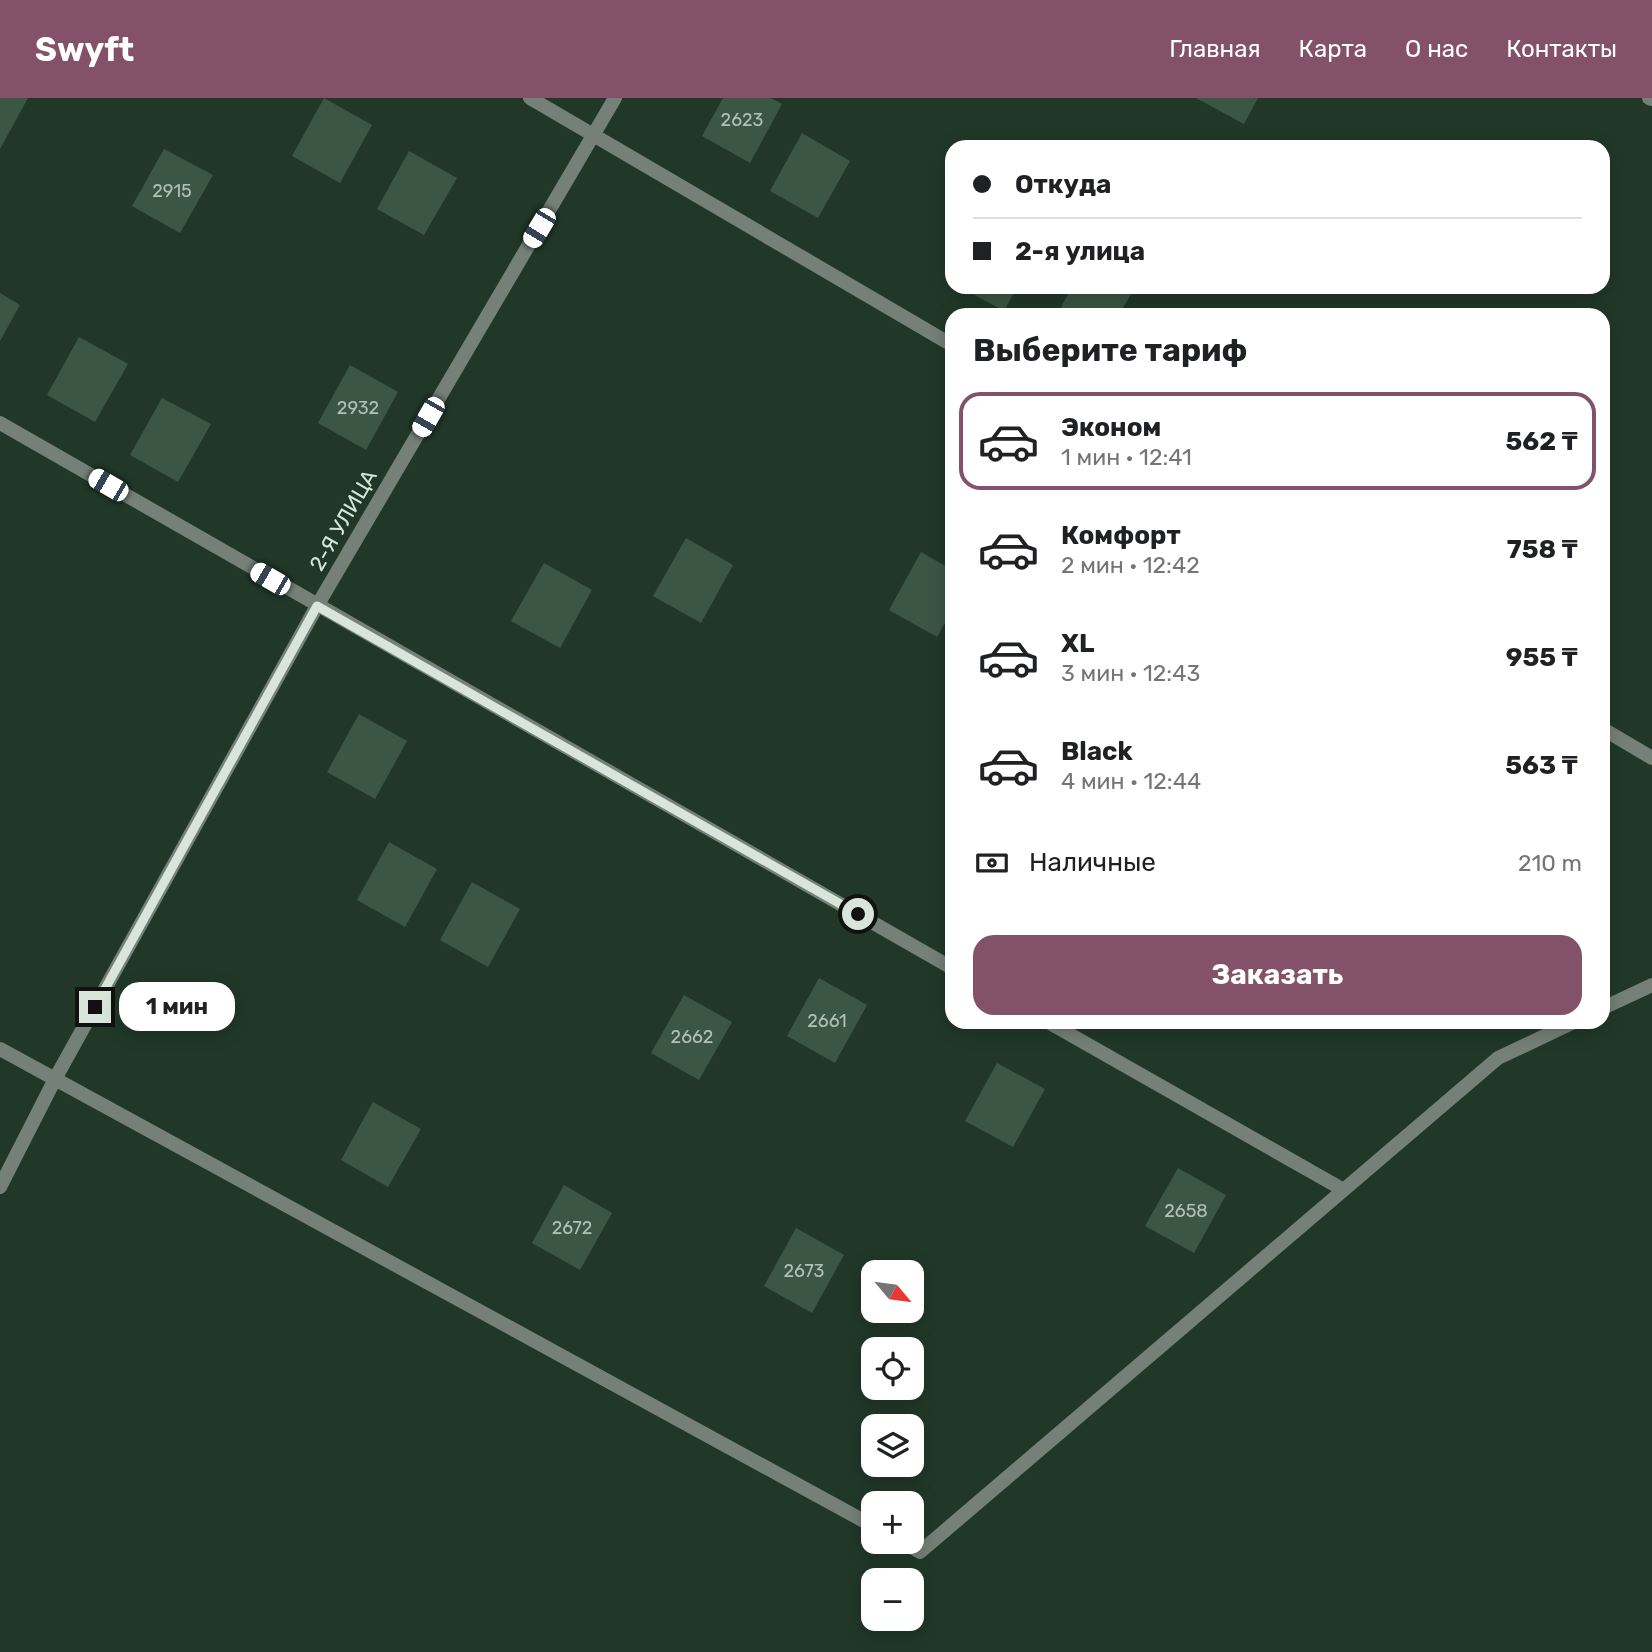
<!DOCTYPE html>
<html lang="ru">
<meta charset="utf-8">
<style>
body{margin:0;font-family:Rubik,sans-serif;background:#f6f6f6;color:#202124;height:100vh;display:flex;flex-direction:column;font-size:26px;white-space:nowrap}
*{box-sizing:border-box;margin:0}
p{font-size:23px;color:#757577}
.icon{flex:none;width:38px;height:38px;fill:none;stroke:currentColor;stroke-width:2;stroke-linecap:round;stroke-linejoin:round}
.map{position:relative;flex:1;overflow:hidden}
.side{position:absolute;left:945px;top:210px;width:665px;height:721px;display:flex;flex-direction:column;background:#fff;border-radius:21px;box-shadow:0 4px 18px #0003}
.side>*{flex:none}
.top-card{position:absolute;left:945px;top:42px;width:665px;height:154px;border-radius:21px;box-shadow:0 4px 18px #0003;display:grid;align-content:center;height:154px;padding:0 28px;background:#fff}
.needle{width:46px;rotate:119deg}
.controls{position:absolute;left:861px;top:1162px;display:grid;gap:14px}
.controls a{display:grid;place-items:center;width:63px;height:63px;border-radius:14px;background:#fff;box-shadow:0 4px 18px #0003;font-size:35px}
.end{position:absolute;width:32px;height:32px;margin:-16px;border:9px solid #d7e5db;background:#111;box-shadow:0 0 0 4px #111}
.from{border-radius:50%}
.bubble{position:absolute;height:49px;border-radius:21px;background:#fff;box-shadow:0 4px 18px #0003;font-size:23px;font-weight:700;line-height:49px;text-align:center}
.car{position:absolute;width:21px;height:42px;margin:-21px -10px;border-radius:9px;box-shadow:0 0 5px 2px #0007;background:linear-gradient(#fff 24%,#345 0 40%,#fff 0 76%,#345 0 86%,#fff 0)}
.top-card b{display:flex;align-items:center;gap:24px;height:66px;font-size:26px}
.top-card b+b{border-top:2px solid #e0e0e0}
.top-card i{width:18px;height:18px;background:#202124}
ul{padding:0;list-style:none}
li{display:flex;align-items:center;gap:21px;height:98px;margin:0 14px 10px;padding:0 14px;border:4px solid transparent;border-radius:21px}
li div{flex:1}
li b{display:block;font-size:26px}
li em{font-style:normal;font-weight:700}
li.on{border-color:#845268}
li>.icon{width:63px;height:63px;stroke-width:1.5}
h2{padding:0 28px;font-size:32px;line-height:84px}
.pay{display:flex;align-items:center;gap:18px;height:77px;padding:0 28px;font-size:26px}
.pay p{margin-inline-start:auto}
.button{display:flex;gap:14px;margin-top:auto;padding:14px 28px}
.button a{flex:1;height:80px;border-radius:21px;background:#845268;color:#fff;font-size:28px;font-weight:700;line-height:80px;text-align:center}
header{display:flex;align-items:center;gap:42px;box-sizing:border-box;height:98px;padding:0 35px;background:#845268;color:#fff}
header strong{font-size:33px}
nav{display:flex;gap:38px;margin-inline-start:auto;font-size:24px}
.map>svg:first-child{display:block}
.building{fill:#3c5644}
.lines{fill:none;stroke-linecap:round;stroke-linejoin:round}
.service{stroke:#748078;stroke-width:14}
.minor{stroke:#748078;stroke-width:14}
.route{stroke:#d7e5db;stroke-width:9}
.labels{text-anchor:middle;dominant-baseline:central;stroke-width:6;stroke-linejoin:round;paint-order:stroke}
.number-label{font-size:18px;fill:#b0c1b5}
.street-label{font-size:21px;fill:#d7e5db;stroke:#213829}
</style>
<header>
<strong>Swyft</strong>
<nav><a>Главная</a><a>Карта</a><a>О нас</a><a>Контакты</a></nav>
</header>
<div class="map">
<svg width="1652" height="1554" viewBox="0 0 1652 1554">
<rect width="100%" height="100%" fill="#213829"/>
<!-- building -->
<g class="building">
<path d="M0,0H28L0,51Z"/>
<path d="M324,0L372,27L340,85L292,58Z"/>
<path d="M723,0H771L782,6L750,65L702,38Z"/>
<path d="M1196,0H1258L1244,26Z"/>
<path d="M802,35L850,63L818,120L770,93Z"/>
<path d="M164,51L213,77L180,135L132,108Z"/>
<path d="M409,53L457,80L424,137L377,111Z"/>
<path d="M960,189H1017L1004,213Z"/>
<path d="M1072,189H1135L1119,217H1070L1060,211Z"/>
<path d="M0,195L20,207L0,243Z"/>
<path d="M79,239L128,266L95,324L47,297Z"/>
<path d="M350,267L398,294L366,352L318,325Z"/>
<path d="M162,300L211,326L178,384L130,357Z"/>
<path d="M686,440L733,467L701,525L653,498Z"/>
<path d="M921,454L952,472V512L937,539L889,512Z"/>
<path d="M544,465L592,492L560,550L511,523Z"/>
<path d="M359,616L407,643L375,701L327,674Z"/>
<path d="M389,744L437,771L405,829L357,802Z"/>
<path d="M472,784L520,811L488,869L440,842Z"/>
<path d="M819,880L867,907L835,965L787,938Z"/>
<path d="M684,897L732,924L699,982L651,955Z"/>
<path d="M997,965L1045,991L1013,1049L965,1023Z"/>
<path d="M373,1004L421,1031L388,1089L341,1062Z"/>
<path d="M1178,1070L1226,1097L1194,1155L1145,1128Z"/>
<path d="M564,1087L612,1115L580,1172L532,1145Z"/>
<path d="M796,1130L844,1157L812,1215L764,1188Z"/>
</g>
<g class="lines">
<!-- service -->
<g class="service">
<path d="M530,0L952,247"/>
<path d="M1649,0L1652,1"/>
<path d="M1603,631L1652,660"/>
</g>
<!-- minor -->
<g class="minor">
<path d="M0,325L952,870"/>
<path d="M1603,910L1652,887"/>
<path d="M1048,924L1342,1091"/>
<path d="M0,951L55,981L317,508L615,0"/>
<path d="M0,1089L55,981L873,1428"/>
<path d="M902,1444L920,1454L1498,960L1574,924"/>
</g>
</g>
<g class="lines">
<!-- route -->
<path class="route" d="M95,909L317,508L858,816"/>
</g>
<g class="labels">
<!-- number labels -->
<g class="number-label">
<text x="742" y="22">2623</text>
<text x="172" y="93">2915</text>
<text x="358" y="310">2932</text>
<text x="827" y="923">2661</text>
<text x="692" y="939">2662</text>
<text x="1186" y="1113">2658</text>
<text x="572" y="1130">2672</text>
<text x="804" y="1173">2673</text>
</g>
<!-- street labels -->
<g class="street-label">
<text transform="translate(343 422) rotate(-60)">2-Я УЛИЦА</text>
</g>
</g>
</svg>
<div class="controls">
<a><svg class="needle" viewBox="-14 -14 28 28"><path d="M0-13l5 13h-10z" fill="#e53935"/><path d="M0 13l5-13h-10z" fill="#757577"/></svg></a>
<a><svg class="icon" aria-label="locate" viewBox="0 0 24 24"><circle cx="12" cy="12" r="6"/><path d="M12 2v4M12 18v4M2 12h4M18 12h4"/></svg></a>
<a><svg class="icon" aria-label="layers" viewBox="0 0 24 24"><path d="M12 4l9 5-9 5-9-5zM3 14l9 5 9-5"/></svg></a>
<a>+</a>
<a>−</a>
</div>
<i class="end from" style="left:858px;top:816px"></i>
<i class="end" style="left:95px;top:909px"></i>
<div class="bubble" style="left:119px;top:884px;width:116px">1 мин</div>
<i class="car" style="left:539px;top:130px;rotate:211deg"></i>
<i class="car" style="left:428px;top:319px;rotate:210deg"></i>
<i class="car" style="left:108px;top:387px;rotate:300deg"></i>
<i class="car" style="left:270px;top:481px;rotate:300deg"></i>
<div class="top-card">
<b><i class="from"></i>Откуда</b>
<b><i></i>2-я улица</b>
</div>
<section class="side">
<h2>Выберите тариф</h2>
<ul>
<li class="on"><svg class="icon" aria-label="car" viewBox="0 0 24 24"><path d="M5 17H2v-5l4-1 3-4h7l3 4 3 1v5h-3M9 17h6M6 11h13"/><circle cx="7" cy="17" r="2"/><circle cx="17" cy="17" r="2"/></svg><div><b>Эконом</b><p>1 мин · 12:41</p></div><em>562 ₸</em></li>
<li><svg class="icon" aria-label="car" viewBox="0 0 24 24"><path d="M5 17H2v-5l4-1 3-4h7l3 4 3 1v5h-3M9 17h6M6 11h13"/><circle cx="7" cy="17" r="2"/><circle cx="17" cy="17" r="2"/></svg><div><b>Комфорт</b><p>2 мин · 12:42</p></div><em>758 ₸</em></li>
<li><svg class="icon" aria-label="car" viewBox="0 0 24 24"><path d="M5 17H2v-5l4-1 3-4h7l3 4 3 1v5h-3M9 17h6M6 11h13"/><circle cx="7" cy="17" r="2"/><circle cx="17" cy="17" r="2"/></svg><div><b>XL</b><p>3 мин · 12:43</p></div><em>955 ₸</em></li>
<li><svg class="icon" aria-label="car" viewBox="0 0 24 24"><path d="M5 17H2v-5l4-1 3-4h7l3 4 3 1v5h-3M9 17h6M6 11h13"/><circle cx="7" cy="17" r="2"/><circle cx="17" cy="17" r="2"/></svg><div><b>Black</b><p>4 мин · 12:44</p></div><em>563 ₸</em></li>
</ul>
<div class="pay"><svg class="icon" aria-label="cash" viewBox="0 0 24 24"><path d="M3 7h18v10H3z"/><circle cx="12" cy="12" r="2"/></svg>Наличные<p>210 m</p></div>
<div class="button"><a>Заказать</a></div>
</section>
</div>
